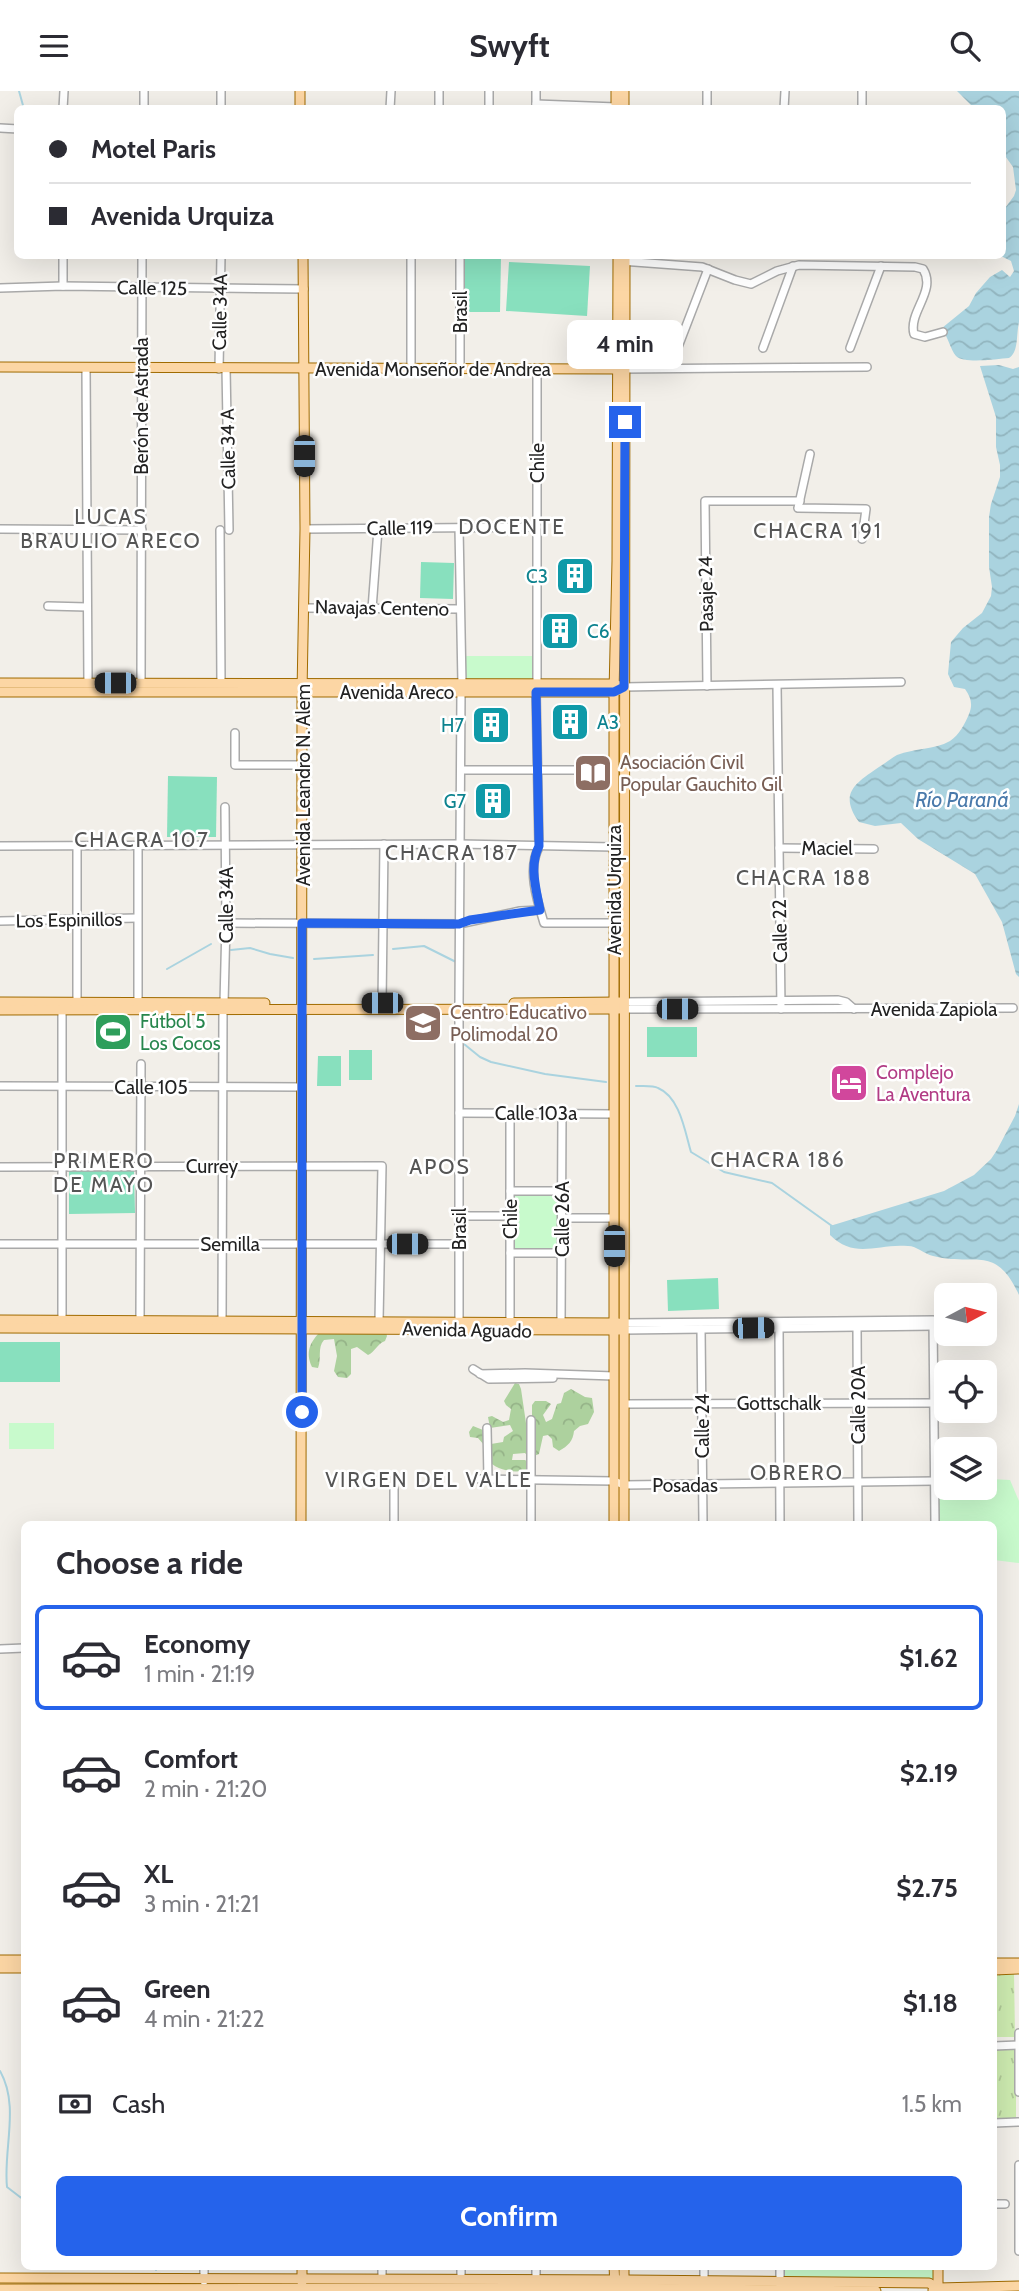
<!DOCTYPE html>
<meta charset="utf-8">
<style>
body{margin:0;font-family:Cabin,sans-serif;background:#f2f2f3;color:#2b2b33;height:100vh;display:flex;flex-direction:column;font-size:26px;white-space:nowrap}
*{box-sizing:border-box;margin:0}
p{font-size:23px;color:#7c7c81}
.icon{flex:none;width:38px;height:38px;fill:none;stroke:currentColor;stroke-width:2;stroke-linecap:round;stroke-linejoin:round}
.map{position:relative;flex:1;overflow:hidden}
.panel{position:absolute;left:21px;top:1430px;width:976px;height:749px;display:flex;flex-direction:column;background:#fff;border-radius:10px;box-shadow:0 7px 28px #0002}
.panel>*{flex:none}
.guide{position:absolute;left:14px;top:14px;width:992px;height:154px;border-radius:10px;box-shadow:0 7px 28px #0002;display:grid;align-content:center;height:154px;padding:0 35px;background:#fff}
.needle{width:46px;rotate:83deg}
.fabs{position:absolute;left:934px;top:1192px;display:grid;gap:14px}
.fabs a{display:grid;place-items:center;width:63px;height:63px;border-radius:10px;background:#fff;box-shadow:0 7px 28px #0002;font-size:35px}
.end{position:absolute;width:32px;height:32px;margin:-16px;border:9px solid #2563eb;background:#fff;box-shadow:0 0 0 4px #fff}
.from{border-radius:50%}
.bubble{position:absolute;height:49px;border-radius:10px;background:#fff;box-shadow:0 7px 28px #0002;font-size:23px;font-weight:800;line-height:49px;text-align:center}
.car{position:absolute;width:21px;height:42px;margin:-21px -10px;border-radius:9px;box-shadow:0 0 5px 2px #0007;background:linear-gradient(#222 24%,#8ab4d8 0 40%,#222 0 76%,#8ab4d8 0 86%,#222 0)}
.guide b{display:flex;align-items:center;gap:24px;height:66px;font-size:26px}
.guide b+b{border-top:2px solid #e1e1e2}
.guide i{width:18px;height:18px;background:#2b2b33}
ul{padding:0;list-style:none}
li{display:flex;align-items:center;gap:21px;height:105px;margin:0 14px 10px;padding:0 21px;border:4px solid transparent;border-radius:10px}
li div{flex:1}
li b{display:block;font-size:26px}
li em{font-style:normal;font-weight:800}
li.active{border-color:#2563eb}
li>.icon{width:63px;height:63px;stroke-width:1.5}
h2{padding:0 35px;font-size:32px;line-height:84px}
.pay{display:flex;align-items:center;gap:18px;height:77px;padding:0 35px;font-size:26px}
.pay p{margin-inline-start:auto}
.button{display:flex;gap:14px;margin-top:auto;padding:14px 35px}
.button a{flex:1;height:80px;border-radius:10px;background:#2563eb;color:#fff;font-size:28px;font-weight:800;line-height:80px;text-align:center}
header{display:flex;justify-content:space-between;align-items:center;height:91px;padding:0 35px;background:#fff;font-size:32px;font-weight:800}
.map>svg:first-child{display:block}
.grass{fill:url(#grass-tufts)}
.forest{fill:url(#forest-crowns)}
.park{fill:#c8facc}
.pitch{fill:#88e0be}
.water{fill:url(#water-waves)}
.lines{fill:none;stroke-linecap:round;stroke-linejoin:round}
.stream{stroke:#aad3df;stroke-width:2}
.minor-casing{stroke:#a9a9a9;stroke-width:10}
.major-casing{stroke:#a06b00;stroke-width:11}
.minor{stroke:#fff;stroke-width:7}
.major{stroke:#fcd6a4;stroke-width:9}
.route{stroke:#2563eb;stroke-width:9}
.labels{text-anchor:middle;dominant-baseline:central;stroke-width:5;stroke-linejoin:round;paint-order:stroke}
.street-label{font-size:19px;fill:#222;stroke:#fff}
.culture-label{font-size:19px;fill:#0d838f;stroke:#fff;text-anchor:end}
.education-label{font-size:19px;fill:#785e54;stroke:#fff;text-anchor:start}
.leisure-label{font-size:19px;fill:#27864d;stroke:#fff;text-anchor:start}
.hotel-label{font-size:19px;fill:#b23c85;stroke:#fff;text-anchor:start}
.neighbourhood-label{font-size:21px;letter-spacing:2px;fill:#555;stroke:#fff}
.water-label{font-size:21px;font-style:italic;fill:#4a7aab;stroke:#fff}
</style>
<header><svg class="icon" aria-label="menu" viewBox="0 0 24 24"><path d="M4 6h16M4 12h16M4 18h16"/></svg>Swyft<svg class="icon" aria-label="search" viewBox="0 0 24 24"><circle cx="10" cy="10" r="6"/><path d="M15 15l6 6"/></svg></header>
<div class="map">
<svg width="1019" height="2200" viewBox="0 0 1019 2200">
<defs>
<pattern id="grass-tufts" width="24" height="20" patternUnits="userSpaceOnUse" patternTransform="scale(1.75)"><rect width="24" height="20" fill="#cdebb0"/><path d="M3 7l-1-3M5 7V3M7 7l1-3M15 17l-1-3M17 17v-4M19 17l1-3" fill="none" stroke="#b0c997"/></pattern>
<pattern id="forest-crowns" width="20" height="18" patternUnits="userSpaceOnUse" patternTransform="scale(1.75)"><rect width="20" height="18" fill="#add19e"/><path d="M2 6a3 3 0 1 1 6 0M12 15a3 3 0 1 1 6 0" fill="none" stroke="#95b388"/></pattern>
<pattern id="water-waves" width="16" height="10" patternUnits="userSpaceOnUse" patternTransform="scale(1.75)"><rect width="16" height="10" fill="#aad3df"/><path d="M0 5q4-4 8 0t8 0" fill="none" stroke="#92b5bf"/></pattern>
</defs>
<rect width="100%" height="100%" fill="#f2efe9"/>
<!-- grass -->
<g class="grass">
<path d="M994,1881L1014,1882L1015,1946H994Z"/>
<rect x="994" y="1958" width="22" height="74"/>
</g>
<!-- forest -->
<g class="forest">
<path d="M385,1238L387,1245L385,1250C377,1253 375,1261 368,1264L357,1256L351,1258V1283L347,1287L338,1286L334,1280L337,1265L334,1248L324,1249C317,1257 322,1267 318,1277L312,1276C305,1261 310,1251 321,1240Z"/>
<path d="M515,1292L519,1293L521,1298L527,1339L532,1335V1314L535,1310H546L551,1313L543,1324L546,1331L552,1328L557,1313L561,1312L564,1302L571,1298L585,1306L592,1307L594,1321L588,1333L580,1335L574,1340C573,1350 568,1355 559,1360L553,1356L552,1348L548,1344L543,1345L539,1363L529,1367L525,1362L513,1363L512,1369H525L531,1373V1378C513,1384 495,1379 483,1365L484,1354L478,1347L470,1346L469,1341L473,1335L488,1341L491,1353L503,1351L504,1346L513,1340L510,1334L490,1337L488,1326L492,1325L503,1331L509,1329L511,1318L506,1314L504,1310Z"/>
</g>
<!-- park -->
<g class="park">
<rect x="466" y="565" width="67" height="23"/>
<rect x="513" y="1103" width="46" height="56"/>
<rect x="9" y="1332" width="45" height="26"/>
<path d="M990,1388L1010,1389L1019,1410V1472L994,1469V1433H936V1398L978,1400L981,1397L985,1396V1393Z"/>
<path d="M781,2175H936V2188L781,2187Z"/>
</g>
<!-- pitch -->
<g class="pitch">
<path d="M464,165H501L500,221H463Z"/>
<path d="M509,171L590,175L587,225L506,220Z"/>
<path d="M421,471L454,472L453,508L420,507Z"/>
<path d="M168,685L217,686L216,746H167Z"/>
<rect x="104" y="923" width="19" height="37"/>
<rect x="647" y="936" width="50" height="30"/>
<rect x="349" y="959" width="23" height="30"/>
<path d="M318,965H341V995H317Z"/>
<path d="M134,1078L135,1122L69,1123V1079Z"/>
<path d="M718,1187L719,1218L668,1220L667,1189Z"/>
<rect x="0" y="1251" width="60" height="40"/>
</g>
<!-- water -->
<g class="water">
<path d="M957,0H1019V231C1016,243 1019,261 1009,267C997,268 964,273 956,265C950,258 949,247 942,239V237L969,215L976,202L990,186L1002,179L1010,186L1014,180L1011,170L1001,165L1003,164L1005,117L1014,105L1016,99L1013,76L1003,62V18L974,17Z"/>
<path d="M999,274L1013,278L1019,276V886L1016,883L1002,831L975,783L918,748L901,732L875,735L859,731C838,702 856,692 879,676C886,672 891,667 897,664C915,657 934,659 950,650C959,644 965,633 969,623C973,614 971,606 965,598L954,596L948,583L951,551L963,537L982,522L991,505L992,496L989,476V426L991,413L1000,386V374L996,356V326L980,275Z"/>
<path d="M1019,1013V1204C995,1152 976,1176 933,1165C924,1163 917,1155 908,1155C878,1152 855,1169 830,1144V1135L944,1100L974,1084L991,1068L997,1059L1015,1025Z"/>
</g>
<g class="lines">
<!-- stream -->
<g class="stream">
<path d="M19,0L24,18"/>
<path d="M393,858L424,855L456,871"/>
<path d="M231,859L250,857L270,863L293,867"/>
<path d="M314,868L373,864"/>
<path d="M167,878L211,853"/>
<path d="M462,947L464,953L480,966L491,971L545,983L606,991"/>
<path d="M636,995C642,995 653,994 658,997C680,1006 685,1041 691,1061L724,1081L772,1092L832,1135"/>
<path d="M0,1980C20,2015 3,2058 7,2096L20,2106L24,2108"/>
<path d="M156,2175V2179"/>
</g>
<defs>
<g id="minor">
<path d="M221,0V18"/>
<path d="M707,0V18"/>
<path d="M862,0V18"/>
<path d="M536,13L616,16"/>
<path d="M536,17V0"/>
<path d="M63,18L64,0"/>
<path d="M144,18V0"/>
<path d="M390,18L391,0"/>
<path d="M439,18V0"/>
<path d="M489,18V0"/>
<path d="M784,18L785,0"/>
<path d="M0,37L18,38"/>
<path d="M460,164V278"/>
<path d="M621,170L702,176L735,189L751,193L777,180L799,174L915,176L923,178C937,200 908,221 914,243L925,246L943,241"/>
<path d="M63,195V164"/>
<path d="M0,197L63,195L304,198"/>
<path d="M678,256L708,178"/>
<path d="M763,257L793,175"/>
<path d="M850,257L881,175"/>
<path d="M86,277L88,592"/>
<path d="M226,277L229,439"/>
<path d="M219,278L221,164"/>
<path d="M411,278V164"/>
<path d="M622,278L867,276"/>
<path d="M810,363L798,417L866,418L862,448"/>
<path d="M459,437L462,593"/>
<path d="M0,438L142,439"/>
<path d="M305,438L537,436"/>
<path d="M220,439L221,592"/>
<path d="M48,515L87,516"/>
<path d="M304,517L460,518"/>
<path d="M372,518L378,438"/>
<path d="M141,592L142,164"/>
<path d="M537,593V278"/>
<path d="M777,594L781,918"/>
<path d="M707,595L705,410H800"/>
<path d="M624,596L901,591"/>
<path d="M536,601L539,756C527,778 537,809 544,832H614"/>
<path d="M235,642V674H302"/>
<path d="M461,679H614"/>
<path d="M138,754V915"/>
<path d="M0,755L460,753L614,756"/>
<path d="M77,755V911"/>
<path d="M779,757L874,758"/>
<path d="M0,830L137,827"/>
<path d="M226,832L459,833L520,820L540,819"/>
<path d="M624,911L838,909L846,911L854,918"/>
<path d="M224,912L226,832L225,716"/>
<path d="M382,912L384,753"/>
<path d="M459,913L461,601"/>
<path d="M459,918V1232"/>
<path d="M624,918L1013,917"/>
<path d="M0,995L302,996"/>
<path d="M459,1022L613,1023"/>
<path d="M510,1022V1233"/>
<path d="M0,1076L382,1075L379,1230"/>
<path d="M510,1100H562"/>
<path d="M459,1125H510"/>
<path d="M562,1127H614"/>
<path d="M0,1153H459"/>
<path d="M510,1162H562"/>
<path d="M62,1229V918"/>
<path d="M140,1230L141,973"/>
<path d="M222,1231L223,918"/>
<path d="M624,1232L933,1229L935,1433"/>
<path d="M561,1233L562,1022"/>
<path d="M857,1236L858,1433"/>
<path d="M779,1237L780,1433"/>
<path d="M701,1238L703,1433"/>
<path d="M624,1239L934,1235"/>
<path d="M473,1278L489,1288L553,1287"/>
<path d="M480,1283L525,1282L614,1285"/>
<path d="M624,1313L934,1312"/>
<path d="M531,1329V1433"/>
<path d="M487,1337L488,1388"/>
<path d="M479,1388L614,1390L624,1394L935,1390"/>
<path d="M394,1433V1398"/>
<path d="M0,1558L24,1557"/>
<path d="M1019,1942V2001"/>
<path d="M994,1955L1019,1954"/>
<path d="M994,2032L1019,2031"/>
<path d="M1019,2074V2160"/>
<path d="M994,2113H1005"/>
<path d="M536,2175V2188"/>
<path d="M780,2175V2196"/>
<path d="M382,2188V2175"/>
<path d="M461,2188V2175"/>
<path d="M204,2190V2175"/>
<path d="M704,2192V2175"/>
</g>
<g id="major">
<path d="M300,0V18"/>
<path d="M616,0V18"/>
<path d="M624,0V18"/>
<path d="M0,276L622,278"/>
<path d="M0,592L614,593L619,595"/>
<path d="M0,601H614L619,599"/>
<path d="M0,911L265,912"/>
<path d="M514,912L619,911"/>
<path d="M0,919L619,918"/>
<path d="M0,1229L618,1232"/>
<path d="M0,1237L619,1239"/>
<path d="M301,1433L302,601L305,438L303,164"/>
<path d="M614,1433V601L617,470L618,164"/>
<path d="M624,1433L625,164"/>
<path d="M0,1869H24"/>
<path d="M994,1872H1019"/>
<path d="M0,1877H24"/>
<path d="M994,1879L1019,1878"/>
<path d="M614,2175L615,2195"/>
<path d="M624,2175V2195"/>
<path d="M0,2187L628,2189L929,2192L938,2197"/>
<path d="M302,2191V2175"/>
<path d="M0,2198L611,2197L876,2200"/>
<path d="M933,2199L938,2197L1019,2195"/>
<path d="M938,2200V2175"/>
</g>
</defs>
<!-- minor casing -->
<use href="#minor" class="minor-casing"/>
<!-- major casing -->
<use href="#major" class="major-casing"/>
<!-- minor -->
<use href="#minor" class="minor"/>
<!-- major -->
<use href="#major" class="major"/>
</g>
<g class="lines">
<!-- route -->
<path class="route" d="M302,1321V832L459,833L470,829L540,819C536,797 529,775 539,755L536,601H614L624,596L625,331"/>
</g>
<!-- icons -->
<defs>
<symbol id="building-square" viewBox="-11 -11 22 22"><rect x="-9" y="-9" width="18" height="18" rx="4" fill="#0f9aa8" stroke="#fff"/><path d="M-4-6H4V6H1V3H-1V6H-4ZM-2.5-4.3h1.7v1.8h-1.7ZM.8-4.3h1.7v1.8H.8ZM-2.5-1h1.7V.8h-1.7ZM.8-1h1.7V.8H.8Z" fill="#fff"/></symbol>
<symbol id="library-square" viewBox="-11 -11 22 22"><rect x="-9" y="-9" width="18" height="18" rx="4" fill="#8d6e63" stroke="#fff"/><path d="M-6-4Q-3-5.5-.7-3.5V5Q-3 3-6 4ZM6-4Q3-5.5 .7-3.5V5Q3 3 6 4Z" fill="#fff"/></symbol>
<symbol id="school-square" viewBox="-11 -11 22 22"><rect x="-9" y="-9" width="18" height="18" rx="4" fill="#8d6e63" stroke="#fff"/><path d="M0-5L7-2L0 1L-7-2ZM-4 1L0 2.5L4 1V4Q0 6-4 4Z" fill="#fff"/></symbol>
<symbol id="stadium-square" viewBox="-11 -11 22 22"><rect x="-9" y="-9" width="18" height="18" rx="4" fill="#2e9e5b" stroke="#fff"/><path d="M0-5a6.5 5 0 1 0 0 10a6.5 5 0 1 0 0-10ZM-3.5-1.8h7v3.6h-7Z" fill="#fff"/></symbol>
<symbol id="hotel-square" viewBox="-11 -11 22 22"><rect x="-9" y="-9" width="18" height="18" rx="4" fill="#d1479c" stroke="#fff"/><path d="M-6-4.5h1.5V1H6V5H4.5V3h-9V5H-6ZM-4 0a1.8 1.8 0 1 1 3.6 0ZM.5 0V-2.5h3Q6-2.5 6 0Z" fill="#fff"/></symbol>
</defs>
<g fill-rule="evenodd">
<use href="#building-square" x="553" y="463" width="44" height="44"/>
<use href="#building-square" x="538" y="518" width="44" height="44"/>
<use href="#building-square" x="548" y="609" width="44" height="44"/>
<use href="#building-square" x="469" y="612" width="44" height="44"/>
<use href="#library-square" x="571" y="660" width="44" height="44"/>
<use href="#building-square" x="471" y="688" width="44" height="44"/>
<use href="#school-square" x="401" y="910" width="44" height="44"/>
<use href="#stadium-square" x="91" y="919" width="44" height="44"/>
<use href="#hotel-square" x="827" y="970" width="44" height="44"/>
</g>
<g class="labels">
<!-- street labels -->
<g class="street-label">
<text transform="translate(152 197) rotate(1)">Calle 125</text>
<text transform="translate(220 221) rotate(-89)">Calle 34A</text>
<text transform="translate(460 221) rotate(-90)">Brasil</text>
<text x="433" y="278">Avenida Monseñor de Andrea</text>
<text transform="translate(141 315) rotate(-90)">Berón de Astrada</text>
<text transform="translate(228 358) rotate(-91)">Calle 34 A</text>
<text transform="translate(537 372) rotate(-90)">Chile</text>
<text transform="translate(400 437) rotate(-1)">Calle 119</text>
<text transform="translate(706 503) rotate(-91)">Pasaje 24</text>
<text transform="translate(382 517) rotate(1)">Navajas Centeno</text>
<text x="397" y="601">Avenida Areco</text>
<text transform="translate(303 694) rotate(-90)">Avenida Leandro N. Alem</text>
<text x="827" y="757">Maciel</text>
<text transform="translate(614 799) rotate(-90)">Avenida Urquiza</text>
<text transform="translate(226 814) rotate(-90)">Calle 34A</text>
<text transform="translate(69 829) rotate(-1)">Los Espinillos</text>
<text transform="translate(780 840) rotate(-91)">Calle 22</text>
<text x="934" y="918">Avenida Zapiola</text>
<text x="151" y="996">Calle 105</text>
<text x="536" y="1022">Calle 103a</text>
<text x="212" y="1075">Currey</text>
<text transform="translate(510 1128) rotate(-90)">Chile</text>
<text transform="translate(562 1128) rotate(-90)">Calle 26A</text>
<text transform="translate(459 1138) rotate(-90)">Brasil</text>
<text x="230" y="1153">Semilla</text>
<text transform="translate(467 1239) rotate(1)">Avenida Aguado</text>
<text x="779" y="1312">Gottschalk</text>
<text transform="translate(858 1314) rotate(-90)">Calle 20A</text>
<text transform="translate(702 1335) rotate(-90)">Calle 24</text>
<text x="685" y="1394">Posadas</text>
</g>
<!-- culture labels -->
<g class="culture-label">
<text x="548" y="485">C3</text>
<text x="587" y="540" text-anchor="start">C6</text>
<text x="597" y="631" text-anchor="start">A3</text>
<text x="464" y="634">H7</text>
<text x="466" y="710">G7</text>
</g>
<!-- education labels -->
<g class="education-label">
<text x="620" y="671">Asociación Civil<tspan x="620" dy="22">Popular Gauchito Gil</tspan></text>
<text x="450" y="921">Centro Educativo<tspan x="450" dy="22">Polimodal 20</tspan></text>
</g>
<!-- leisure labels -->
<g class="leisure-label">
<text x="140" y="930">Fútbol 5<tspan x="140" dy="22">Los Cocos</tspan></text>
</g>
<!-- hotel labels -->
<g class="hotel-label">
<text x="876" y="981">Complejo<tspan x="876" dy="22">La Aventura</tspan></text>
</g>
<!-- neighbourhood labels -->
<g class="neighbourhood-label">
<text x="111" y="425">LUCAS<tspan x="111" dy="24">BRAULIO ARECO</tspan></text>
<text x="512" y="435">DOCENTE</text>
<text x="818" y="439">CHACRA 191</text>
<text x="142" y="748">CHACRA 107</text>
<text x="452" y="761">CHACRA 187</text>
<text x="804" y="786">CHACRA 188</text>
<text x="778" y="1068">CHACRA 186</text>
<text x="104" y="1069">PRIMERO<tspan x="104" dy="24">DE MAYO</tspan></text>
<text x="440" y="1075">APOS</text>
<text x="797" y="1381">OBRERO</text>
<text x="429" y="1388">VIRGEN DEL VALLE</text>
</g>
<!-- water labels -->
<g class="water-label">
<text x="962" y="708">Río Paraná</text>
</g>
</g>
</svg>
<div class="fabs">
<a><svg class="needle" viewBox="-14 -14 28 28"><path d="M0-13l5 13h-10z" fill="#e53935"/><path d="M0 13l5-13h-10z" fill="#7c7c81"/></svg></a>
<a><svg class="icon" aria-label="locate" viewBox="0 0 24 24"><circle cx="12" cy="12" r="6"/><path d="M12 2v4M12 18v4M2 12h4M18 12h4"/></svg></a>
<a><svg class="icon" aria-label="layers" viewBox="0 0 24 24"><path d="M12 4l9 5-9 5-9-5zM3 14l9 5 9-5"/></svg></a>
</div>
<i class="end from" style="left:302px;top:1321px"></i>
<i class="end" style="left:625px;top:331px"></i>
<div class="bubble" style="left:567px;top:229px;width:116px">4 min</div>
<i class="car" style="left:304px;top:365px;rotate:180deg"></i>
<i class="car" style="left:115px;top:592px;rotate:270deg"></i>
<i class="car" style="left:382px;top:912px;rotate:270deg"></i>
<i class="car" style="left:677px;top:918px;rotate:90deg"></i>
<i class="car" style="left:407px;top:1153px;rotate:90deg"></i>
<i class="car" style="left:614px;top:1155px;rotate:180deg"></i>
<i class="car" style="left:753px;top:1237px;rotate:89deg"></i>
<div class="guide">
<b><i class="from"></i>Motel Paris</b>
<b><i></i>Avenida Urquiza</b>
</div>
<section class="panel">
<h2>Choose a ride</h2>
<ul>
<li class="active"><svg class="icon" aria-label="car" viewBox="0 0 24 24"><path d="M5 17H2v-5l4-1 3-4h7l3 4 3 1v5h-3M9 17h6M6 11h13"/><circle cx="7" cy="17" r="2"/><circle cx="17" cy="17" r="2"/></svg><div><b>Economy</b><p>1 min · 21:19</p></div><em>$1.62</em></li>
<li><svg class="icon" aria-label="car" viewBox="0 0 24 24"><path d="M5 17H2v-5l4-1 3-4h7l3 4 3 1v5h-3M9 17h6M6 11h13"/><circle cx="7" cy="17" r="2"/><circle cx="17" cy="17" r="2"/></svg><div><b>Comfort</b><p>2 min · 21:20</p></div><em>$2.19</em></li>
<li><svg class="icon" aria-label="car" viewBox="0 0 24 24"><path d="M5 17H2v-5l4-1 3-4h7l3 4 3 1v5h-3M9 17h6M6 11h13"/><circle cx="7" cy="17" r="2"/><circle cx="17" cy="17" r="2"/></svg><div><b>XL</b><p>3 min · 21:21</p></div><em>$2.75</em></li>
<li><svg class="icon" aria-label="car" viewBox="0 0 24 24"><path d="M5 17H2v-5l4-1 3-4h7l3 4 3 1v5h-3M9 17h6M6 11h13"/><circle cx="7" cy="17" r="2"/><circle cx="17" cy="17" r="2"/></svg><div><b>Green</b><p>4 min · 21:22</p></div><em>$1.18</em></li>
</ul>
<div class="pay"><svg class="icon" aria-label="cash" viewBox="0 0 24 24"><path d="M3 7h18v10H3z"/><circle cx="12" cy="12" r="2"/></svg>Cash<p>1.5 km</p></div>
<div class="button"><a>Confirm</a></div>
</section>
</div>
